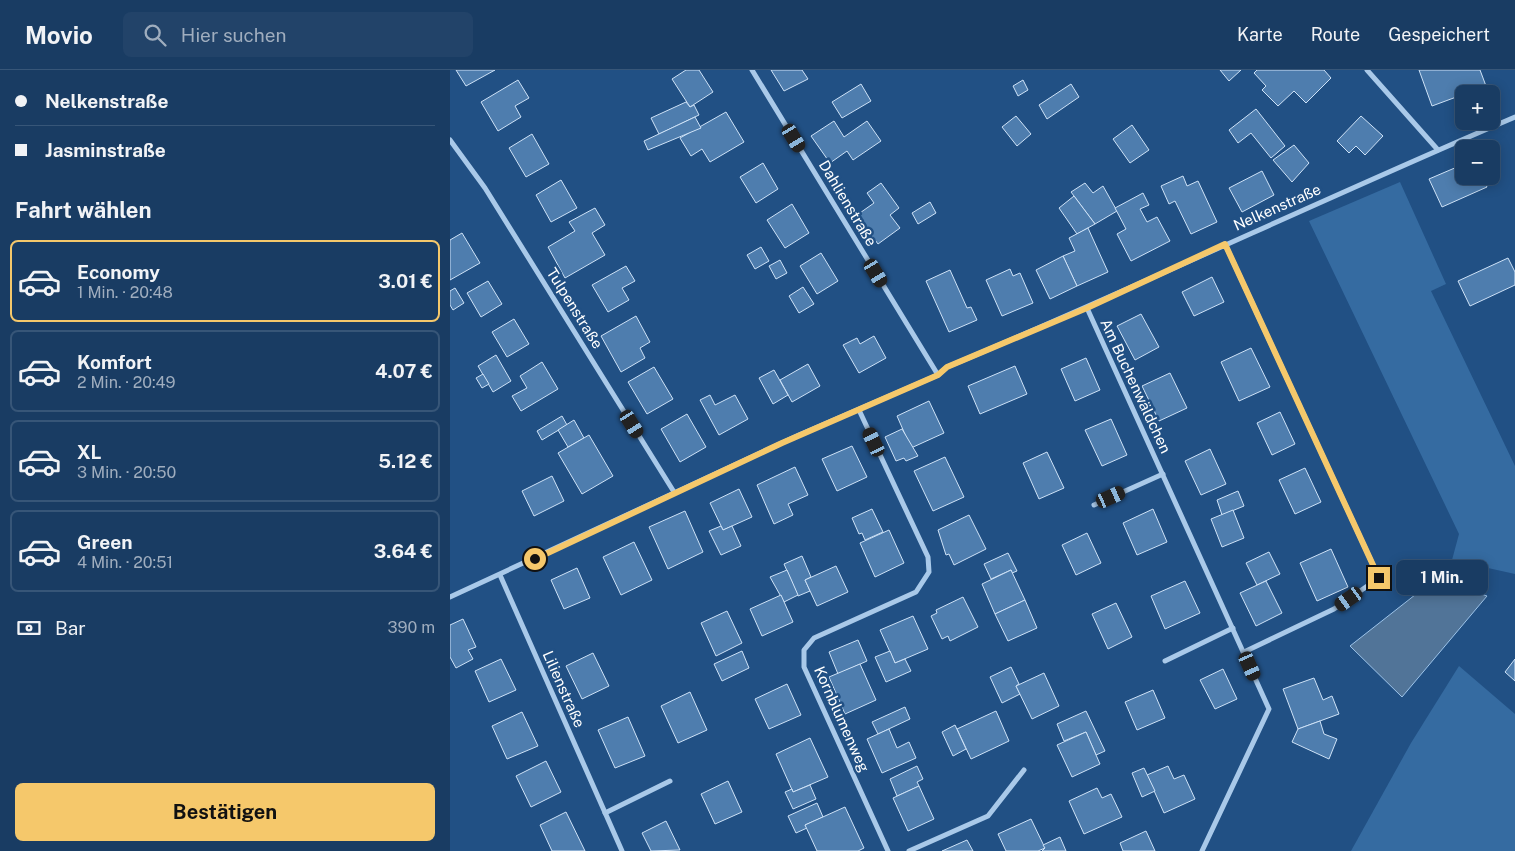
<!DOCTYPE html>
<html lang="de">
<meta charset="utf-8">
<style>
body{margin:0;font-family:"Public Sans",sans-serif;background:#224369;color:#f1f3f6;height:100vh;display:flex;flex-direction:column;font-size:19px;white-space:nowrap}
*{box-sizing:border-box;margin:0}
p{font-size:16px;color:#9fadbe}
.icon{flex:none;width:28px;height:28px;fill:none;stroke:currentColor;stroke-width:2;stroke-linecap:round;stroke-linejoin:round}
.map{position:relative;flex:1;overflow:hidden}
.details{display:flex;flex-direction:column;background:#193c63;width:450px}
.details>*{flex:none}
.banner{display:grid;align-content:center;height:110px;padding:0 15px;background:#193c63}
.fabs{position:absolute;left:1005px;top:15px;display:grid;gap:10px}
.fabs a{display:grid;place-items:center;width:45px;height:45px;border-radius:8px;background:#193c63;box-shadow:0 2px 12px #0003,0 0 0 1px #375678;font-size:25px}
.end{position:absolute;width:22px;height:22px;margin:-11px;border:6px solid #f5c86b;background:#111;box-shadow:0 0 0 2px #111}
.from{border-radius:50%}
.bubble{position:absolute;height:35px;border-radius:8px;background:#193c63;box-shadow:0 2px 12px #0003,0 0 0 1px #375678;font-size:16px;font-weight:700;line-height:35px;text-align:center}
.car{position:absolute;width:15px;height:30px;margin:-15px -8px;border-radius:6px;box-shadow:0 0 4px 1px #0007;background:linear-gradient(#222 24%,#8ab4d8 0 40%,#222 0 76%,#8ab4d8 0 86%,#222 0)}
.banner b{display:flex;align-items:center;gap:18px;height:48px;font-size:19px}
.banner b+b{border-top:1px solid #375678}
.banner i{width:12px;height:12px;background:#f1f3f6}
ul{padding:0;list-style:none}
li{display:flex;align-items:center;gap:15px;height:82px;margin:0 10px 8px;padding:0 5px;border:2px solid #375678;border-radius:8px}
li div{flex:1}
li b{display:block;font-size:19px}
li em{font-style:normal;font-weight:700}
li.active{border-color:#f5c86b}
li>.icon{width:45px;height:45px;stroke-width:1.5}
h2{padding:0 15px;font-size:22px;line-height:60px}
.pay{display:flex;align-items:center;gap:12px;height:55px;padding:0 15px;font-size:19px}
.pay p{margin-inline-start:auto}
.action{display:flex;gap:10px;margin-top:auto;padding:10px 15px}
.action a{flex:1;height:58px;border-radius:8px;background:#f5c86b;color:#111;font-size:20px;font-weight:700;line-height:58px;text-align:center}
header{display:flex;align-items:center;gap:30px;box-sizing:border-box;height:70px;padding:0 25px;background:#193c63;border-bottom:1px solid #375678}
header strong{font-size:24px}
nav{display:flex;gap:28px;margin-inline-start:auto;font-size:18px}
.search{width:350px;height:45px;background:#224369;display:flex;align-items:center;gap:12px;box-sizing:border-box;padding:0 18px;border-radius:8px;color:#9fadbe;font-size:19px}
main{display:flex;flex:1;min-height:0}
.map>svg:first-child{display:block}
.green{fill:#356ba1}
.water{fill:#517498;stroke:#9dc4ea}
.building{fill:#4e7dae;stroke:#cee2f7}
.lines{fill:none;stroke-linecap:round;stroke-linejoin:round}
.minor{stroke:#a9c9e9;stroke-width:5}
.route{stroke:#f5c86b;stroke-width:6}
.labels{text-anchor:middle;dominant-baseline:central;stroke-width:5;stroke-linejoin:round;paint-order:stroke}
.street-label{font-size:15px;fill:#fff;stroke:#215084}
</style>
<header>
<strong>Movio</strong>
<div class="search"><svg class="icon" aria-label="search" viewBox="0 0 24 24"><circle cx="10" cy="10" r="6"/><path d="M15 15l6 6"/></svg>Hier suchen</div>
<nav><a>Karte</a><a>Route</a><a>Gespeichert</a></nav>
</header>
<main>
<section class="details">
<div class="banner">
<b><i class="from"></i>Nelkenstraße</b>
<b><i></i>Jasminstraße</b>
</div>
<h2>Fahrt wählen</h2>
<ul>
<li class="active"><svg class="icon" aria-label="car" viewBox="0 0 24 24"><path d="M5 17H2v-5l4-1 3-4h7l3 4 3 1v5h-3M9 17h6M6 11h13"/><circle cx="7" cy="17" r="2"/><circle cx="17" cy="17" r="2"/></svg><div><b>Economy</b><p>1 Min. · 20:48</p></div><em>3.01 €</em></li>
<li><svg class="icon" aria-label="car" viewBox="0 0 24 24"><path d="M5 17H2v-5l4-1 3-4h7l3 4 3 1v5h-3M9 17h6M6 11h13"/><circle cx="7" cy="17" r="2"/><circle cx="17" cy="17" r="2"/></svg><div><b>Komfort</b><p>2 Min. · 20:49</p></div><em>4.07 €</em></li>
<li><svg class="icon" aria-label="car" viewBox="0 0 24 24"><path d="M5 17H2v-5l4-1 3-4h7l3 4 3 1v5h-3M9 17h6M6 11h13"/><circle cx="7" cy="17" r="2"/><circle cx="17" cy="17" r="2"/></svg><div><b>XL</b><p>3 Min. · 20:50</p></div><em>5.12 €</em></li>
<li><svg class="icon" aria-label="car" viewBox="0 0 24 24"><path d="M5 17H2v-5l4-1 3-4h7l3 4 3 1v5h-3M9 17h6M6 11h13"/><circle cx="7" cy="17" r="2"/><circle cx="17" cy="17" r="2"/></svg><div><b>Green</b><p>4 Min. · 20:51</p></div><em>3.64 €</em></li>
</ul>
<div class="pay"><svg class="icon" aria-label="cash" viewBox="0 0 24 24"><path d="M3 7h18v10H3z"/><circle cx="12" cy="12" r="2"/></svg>Bar<p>390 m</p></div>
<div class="action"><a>Bestätigen</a></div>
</section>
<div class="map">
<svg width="1065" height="781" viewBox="0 0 1065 781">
<rect width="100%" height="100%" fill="#215084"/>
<!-- green -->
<g class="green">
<path d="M950,112L996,214L981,221L1065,396V504L1002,490L1009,464L859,151Z"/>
<path d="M1009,596L1065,644V781H901L961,673Z"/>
</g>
<!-- water -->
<path class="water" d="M1004,514L1037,526L952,627L900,576L970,521Z"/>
<!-- building -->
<g class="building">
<path d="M6,0H45L16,16Z"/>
<path d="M236,0H249L263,22L240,37L222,9Z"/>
<path d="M321,0H352L358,9L334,21Z"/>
<path d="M770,0H791L779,11Z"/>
<path d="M807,0H874L881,8L856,33L844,21L828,36L812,20L816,16L804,3Z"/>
<path d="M969,0H1030L1036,16L982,36Z"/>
<path d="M68,10L79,28L65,36L71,47L48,61L31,32Z"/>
<path d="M573,10L578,20L568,26L563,16Z"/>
<path d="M411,14L421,31L392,48L382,32Z"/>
<path d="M621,14L629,27L597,49L589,35Z"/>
<path d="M236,32L240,37L244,35L249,45L209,64L201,48Z"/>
<path d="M806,39L835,76L821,88L801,63L788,73L779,60Z"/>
<path d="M276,42L294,72L260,92L252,79L241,86L230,68Z"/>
<path d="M566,46L581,64L567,76L552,57Z"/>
<path d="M911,46L933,66L915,85L906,76L899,83L887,71Z"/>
<path d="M245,47L251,58L198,80L194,71Z"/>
<path d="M384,51L394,67L417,51L431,71L403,90L397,81L380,93L361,66Z"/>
<path d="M682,55L699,80L680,93L663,69Z"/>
<path d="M82,64L99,94L76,107L59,78Z"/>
<path d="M844,75L859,93L842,112L823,90Z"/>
<path d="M313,93L328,119L306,133L290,107Z"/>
<path d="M1014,94V106H1032L1037,117L992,137L979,109Z"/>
<path d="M812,101L824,125L792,142L779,118Z"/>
<path d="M733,106L737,116L748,111L767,152L741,164L725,131L719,134L711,116Z"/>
<path d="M111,110L127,138L101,152L86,125Z"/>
<path d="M431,113L449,138L440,145L450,158L428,174L407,145L424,133L417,123Z"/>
<path d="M635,113L643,123L653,116L667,141L645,154L621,122Z"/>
<path d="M693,123L699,135L690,139L697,152L707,147L720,171L681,191L667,164L676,159L665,138Z"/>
<path d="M624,126L645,154L627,164L609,138Z"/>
<path d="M480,132L486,143L468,154L462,143Z"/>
<path d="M342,134L359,163L335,178L317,150Z"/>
<path d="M145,138L155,155L142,163L155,185L115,208L98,177L125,161L119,152Z"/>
<path d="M638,158L658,202L627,216L613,186L625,181L619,168Z"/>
<path d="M12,163L30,193L0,210V170Z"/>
<path d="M311,177L319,191L305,199L297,185Z"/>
<path d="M371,183L388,211L367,224L350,196Z"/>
<path d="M613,186L627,216L600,229L586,200Z"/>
<path d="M1058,188L1065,202V215L1020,236L1008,211Z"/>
<path d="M330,190L337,203L326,209L319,196Z"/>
<path d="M176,196L185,211L172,218L179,230L158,242L142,215Z"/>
<path d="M560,199L563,206L570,203L583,233L552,246L536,210Z"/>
<path d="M500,200L517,238L521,237L527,250L499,262L476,211Z"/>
<path d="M762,207L774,232L744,246L732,222Z"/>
<path d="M38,211L52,234L31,247L17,223Z"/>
<path d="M353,217L364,234L349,243L339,226Z"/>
<path d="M5,218L14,233L3,240L0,235V221Z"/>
<path d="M691,244L709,277L685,290L667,256Z"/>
<path d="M186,246L200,272L190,278L195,288L171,302L151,266Z"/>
<path d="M64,249L79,274L57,287L42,262Z"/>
<path d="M424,266L436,288L409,303L393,275L407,268L410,274Z"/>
<path d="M801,278L820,317L789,331L771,292Z"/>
<path d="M46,285L61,311L43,322L28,296Z"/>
<path d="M636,288L650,320L625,331L611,299Z"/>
<path d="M92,292L108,319L71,341L62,326L77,318L70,306Z"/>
<path d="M358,294L370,316L342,332L330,310Z"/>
<path d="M565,296L577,324L530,344L518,316Z"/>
<path d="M204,297L223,329L197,344L178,312Z"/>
<path d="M324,300L338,325L323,334L309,308Z"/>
<path d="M720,303L737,338L709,351L692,316Z"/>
<path d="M33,304L39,314L32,318L26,308Z"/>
<path d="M260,325L265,335L285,325L298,349L269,365L250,330Z"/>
<path d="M479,331L494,363L461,378L447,346Z"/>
<path d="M830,342L845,374L822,385L807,353Z"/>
<path d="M237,344L256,377L230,392L211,359Z"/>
<path d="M112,346L117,355L92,370L87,361Z"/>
<path d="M661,349L677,385L652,396L635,360Z"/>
<path d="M124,350L134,368L118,377L108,360Z"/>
<path d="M452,359L468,386L456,391L454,388L446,391L435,367Z"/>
<path d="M139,365L163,406L132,424L108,383Z"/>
<path d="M402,376L417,407L387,421L372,389Z"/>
<path d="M760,379L776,414L751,425L735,391Z"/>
<path d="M597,382L614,418L589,429L573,393Z"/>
<path d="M495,387L514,427L483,441L464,401Z"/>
<path d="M345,397L358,425L338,434L343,445L324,454L307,415Z"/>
<path d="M855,398L871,432L845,444L829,410Z"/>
<path d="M102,406L114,431L84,446L72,421Z"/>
<path d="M289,419L302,447L273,460L260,433Z"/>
<path d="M788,421L794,436L772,445L767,430Z"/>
<path d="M422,439L433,462L415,470L412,463L409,464L402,448Z"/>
<path d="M703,439L717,472L687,485L673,453Z"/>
<path d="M783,440L794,468L772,477L761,449Z"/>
<path d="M235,441L253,482L218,499L199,457Z"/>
<path d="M519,445L536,479L504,495L499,484L496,485L488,460Z"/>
<path d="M271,456L273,460L282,456L291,476L271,485L259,461Z"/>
<path d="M439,460L454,493L425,507L410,473Z"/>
<path d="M637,463L651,493L626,505L612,475Z"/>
<path d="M184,472L202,510L171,525L153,487Z"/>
<path d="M881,479L898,517L867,531L850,493Z"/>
<path d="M819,482L830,504L807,515L796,493Z"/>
<path d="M558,483L567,501L562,503L561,500L541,509L534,494Z"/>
<path d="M352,486L361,507L355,510L360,521L348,526L334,494Z"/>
<path d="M386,496L398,522L367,536L355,510Z"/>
<path d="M127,498L140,528L114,539L101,510Z"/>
<path d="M337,500L348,525L334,532L320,507Z"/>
<path d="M561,500L575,530L545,544L532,514Z"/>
<path d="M735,511L750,543L715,559L701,526Z"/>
<path d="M816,511L832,543L806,556L790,523Z"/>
<path d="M331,525L343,552L312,566L300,539Z"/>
<path d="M513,527L528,557L500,571L498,566L492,569L481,546L487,543L486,540Z"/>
<path d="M575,530L587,558L558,571L545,544Z"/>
<path d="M666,533L682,567L658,579L642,544Z"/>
<path d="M277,541L292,573L266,586L251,553Z"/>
<path d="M463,546L478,579L445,593L430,560Z"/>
<path d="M13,549L26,577L18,580L23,589L6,598L0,587V555Z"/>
<path d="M408,570L417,591L388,604L379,582Z"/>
<path d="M292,581L299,598L272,611L264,594Z"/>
<path d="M440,581L445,593L455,589L461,601L436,612L425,587Z"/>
<path d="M143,583L159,616L132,629L116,596Z"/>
<path d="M51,589L66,620L39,632L25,601Z"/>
<path d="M1065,589V611L1055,602Z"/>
<path d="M410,594L426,630L395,644L379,607Z"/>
<path d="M561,597L569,614L566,616L570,624L552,633L540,607Z"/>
<path d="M773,599L787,629L765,639L750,610Z"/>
<path d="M594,603L609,636L582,649L566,616Z"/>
<path d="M864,608L873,630L882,626L889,644L848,659L833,619Z"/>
<path d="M337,614L351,645L319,659L305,629Z"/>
<path d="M703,620L715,648L687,660L675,632Z"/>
<path d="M240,622L257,660L228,673L211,636Z"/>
<path d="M455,637L460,649L428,664L422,652Z"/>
<path d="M546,641L559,671L521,689L507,659Z"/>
<path d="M636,641L655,681L646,685L636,662L614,671L607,654Z"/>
<path d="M72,642L88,676L57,689L42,656Z"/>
<path d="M178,647L195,686L165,698L148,660Z"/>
<path d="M870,651L874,664L887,669L879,689L842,672L848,659Z"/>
<path d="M505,655L516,679L503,686L492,662Z"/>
<path d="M439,659L447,678L459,672L466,688L432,703L417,669Z"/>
<path d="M636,662L650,694L622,707L607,675Z"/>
<path d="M360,668L378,707L343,722L326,684Z"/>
<path d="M96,691L111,722L81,737L66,706Z"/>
<path d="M467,696L473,709L467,712L469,716L447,726L440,709Z"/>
<path d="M718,696L724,709L734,705L745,729L714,743L697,705Z"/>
<path d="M694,698L705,721L692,727L682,703Z"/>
<path d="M278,711L292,742L265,754L251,724Z"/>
<path d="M360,715L366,729L343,739L335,722L342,719L343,722Z"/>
<path d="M469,716L484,749L458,761L443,728Z"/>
<path d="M647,718L652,728L661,724L672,747L634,764L619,731Z"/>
<path d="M367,733L373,747L355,755L357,758L346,763L338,746Z"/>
<path d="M395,737L414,778L408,781H367L355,755Z"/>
<path d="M116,742L135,781H102L90,755Z"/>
<path d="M581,749L595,778L588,781H556L548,764Z"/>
<path d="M216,751L230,780L201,781L192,763Z"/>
<path d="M696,761L705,781H673L670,773Z"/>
<path d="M610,767L616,781H592L595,778L593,775Z"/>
<path d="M517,770L523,781H492Z"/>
</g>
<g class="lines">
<!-- minor -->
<g class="minor">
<path d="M302,0L488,305"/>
<path d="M917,0L988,80"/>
<path d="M0,70L35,118L224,422"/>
<path d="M775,174L929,508L884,539L794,582"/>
<path d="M637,238L819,639L752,781"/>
<path d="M409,340L478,487L479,502L466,522L364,568L354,580V597L438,781"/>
<path d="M644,435L713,404"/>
<path d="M50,505L172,781"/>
<path d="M0,527L349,365L488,305L497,297C688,217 875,128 1065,47"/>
<path d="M715,591L783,558"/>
<path d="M155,743L220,711"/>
<path d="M459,781L538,746L574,700"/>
</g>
</g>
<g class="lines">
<!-- route -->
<path class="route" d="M85,489L332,373L488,305L497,297L637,238L775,174L929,508"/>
</g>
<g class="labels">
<!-- street labels -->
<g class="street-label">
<text transform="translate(398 133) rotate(59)">Dahlienstraße</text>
<text transform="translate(827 137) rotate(-24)">Nelkenstraße</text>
<text transform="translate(125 238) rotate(58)">Tulpenstraße</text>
<text transform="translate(686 316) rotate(65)">Am Buchenwäldchen</text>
<text transform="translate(114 619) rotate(66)">Lilienstraße</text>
<text transform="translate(392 649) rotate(66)">Kornblumenweg</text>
</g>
</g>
</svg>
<div class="fabs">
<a>+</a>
<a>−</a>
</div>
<i class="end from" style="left:85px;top:489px"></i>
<i class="end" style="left:929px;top:508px"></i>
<div class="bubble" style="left:946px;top:490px;width:92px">1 Min.</div>
<i class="car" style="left:344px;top:68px;rotate:149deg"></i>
<i class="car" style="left:426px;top:203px;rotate:149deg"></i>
<i class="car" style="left:182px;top:354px;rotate:148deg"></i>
<i class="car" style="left:424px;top:372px;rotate:335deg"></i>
<i class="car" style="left:661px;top:427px;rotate:66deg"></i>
<i class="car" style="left:899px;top:529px;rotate:235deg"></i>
<i class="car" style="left:800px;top:596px;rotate:156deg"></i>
</div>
</main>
